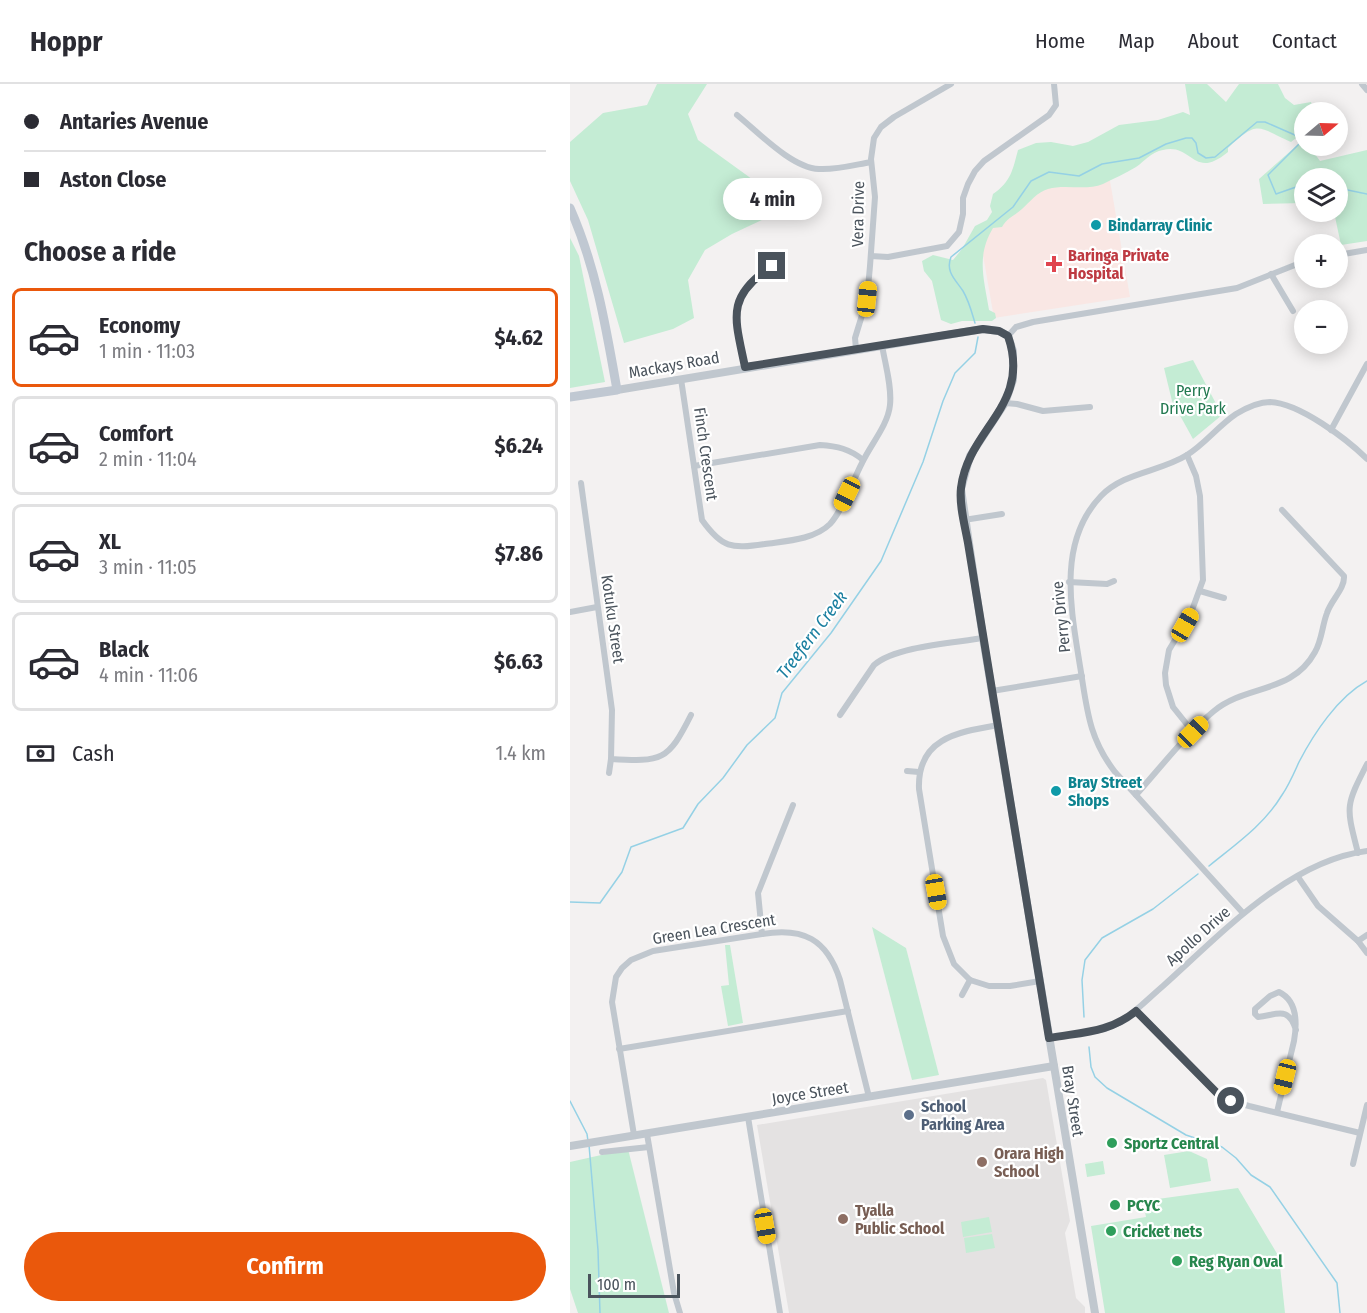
<!DOCTYPE html>
<meta charset="utf-8">
<style>
body{margin:0;font-family:"Fira Sans Condensed",sans-serif;background:#f7f7f7;color:#2b2b33;height:100vh;display:flex;flex-direction:column;font-size:22px;white-space:nowrap}
*{box-sizing:border-box;margin:0}
p{font-size:20px;color:#7c7c81}
.icon{flex:none;width:33px;height:33px;fill:none;stroke:currentColor;stroke-width:2;stroke-linecap:round;stroke-linejoin:round}
.map{position:relative;flex:1;overflow:hidden}
.panel{display:flex;flex-direction:column;background:#fff;width:570px}
.panel>*{flex:none}
.hud{display:grid;align-content:center;height:132px;padding:0 24px;background:#fff}
.needle{width:39px;rotate:71deg}
.fabs{position:absolute;left:724px;top:18px;display:grid;gap:12px}
.fabs a{display:grid;place-items:center;width:54px;height:54px;border-radius:50%;background:#fff;box-shadow:0 3px 15px #0003;font-size:30px}
.scale{position:absolute;left:18px;bottom:15px;width:92px;box-sizing:border-box;padding-left:6px;border:3px solid #4a535c;border-top:0;font-size:16px;line-height:21px;white-space:nowrap;color:#4a535c;-webkit-text-stroke:4px #fff;paint-order:stroke}
.end{position:absolute;width:27px;height:27px;margin:-14px;border:8px solid #4a535c;background:#fff;box-shadow:0 0 0 3px #fff}
.from{border-radius:50%}
.bubble{position:absolute;height:42px;border-radius:21px;background:#fff;box-shadow:0 3px 15px #0003;font-size:20px;font-weight:700;line-height:42px;text-align:center}
.car{position:absolute;width:18px;height:36px;margin:-18px -9px;border-radius:8px;box-shadow:0 0 4px 2px #0007;background:linear-gradient(#f5c518 24%,#345 0 40%,#f5c518 0 76%,#345 0 86%,#f5c518 0)}
.hud b{display:flex;align-items:center;gap:21px;height:57px;font-size:22px}
.hud b+b{border-top:2px solid #e1e1e2}
.hud i{width:15px;height:15px;background:#2b2b33}
ul{padding:0;list-style:none}
li{display:flex;align-items:center;gap:18px;height:99px;margin:0 12px 9px;padding:0 12px;border:3px solid #e1e1e2;border-radius:9px}
li div{flex:1}
li b{display:block;font-size:22px}
li em{font-style:normal;font-weight:700}
li.current{border-color:#ea580c}
li>.icon{width:54px;height:54px;stroke-width:1.5}
h2{padding:0 24px;font-size:27px;line-height:72px}
.pay{display:flex;align-items:center;gap:15px;height:66px;padding:0 24px;font-size:22px}
.pay p{margin-inline-start:auto}
.cta{display:flex;gap:12px;margin-top:auto;padding:12px 24px}
.cta a{flex:1;height:69px;border-radius:36px;background:#ea580c;color:#fff;font-size:24px;font-weight:700;line-height:69px;text-align:center}
header{display:flex;align-items:center;gap:36px;box-sizing:border-box;height:84px;padding:0 30px;background:#fff;border-bottom:2px solid #e1e1e2}
header strong{font-size:28px}
nav{display:flex;gap:33px;margin-inline-start:auto;font-size:21px}
main{display:flex;flex:1;min-height:0}
.map>svg:first-child{display:block}
.education{fill:#e4e2e2}
.medical{fill:#f9e7e4}
.green{fill:#c4ecd4}
.lines{fill:none;stroke-linecap:round;stroke-linejoin:round}
.stream{stroke:#95d1e5;stroke-width:1.5}
.minor{stroke:#c0c7ce;stroke-width:6}
.tertiary{stroke:#c0c7ce;stroke-width:8}
.secondary{stroke:#c0c8d2;stroke-width:9}
.route{stroke:#4a535c;stroke-width:8}
.culture-dot{fill:#0f9aa8;stroke:#fff;stroke-width:2}
.health-dot{fill:#e0444e;stroke:#fff;stroke-width:2}
.service-dot{fill:#5c6f8a;stroke:#fff;stroke-width:2}
.leisure-dot{fill:#2e9e5b;stroke:#fff;stroke-width:2}
.education-dot{fill:#8d6e63;stroke:#fff;stroke-width:2}
.labels{text-anchor:middle;dominant-baseline:central;stroke-width:4.5;stroke-linejoin:round;paint-order:stroke}
.street-label{font-size:16px;fill:#4a535c;stroke:#fff}
.culture-label{font-size:16px;font-weight:bold;fill:#0d838f;stroke:#fff;text-anchor:start}
.health-label{font-size:16px;font-weight:bold;fill:#be3a42;stroke:#fff;text-anchor:start}
.park-label{font-size:16px;fill:#20784f;stroke:#fff}
.service-label{font-size:16px;font-weight:bold;fill:#4e5e75;stroke:#fff;text-anchor:start}
.leisure-label{font-size:16px;font-weight:bold;fill:#27864d;stroke:#fff;text-anchor:start}
.education-label{font-size:16px;font-weight:bold;fill:#785e54;stroke:#fff;text-anchor:start}
.water-label{font-size:18px;font-style:italic;fill:#1a7fa0;stroke:#fff}
</style>
<header>
<strong>Hoppr</strong>
<nav><a>Home</a><a>Map</a><a>About</a><a>Contact</a></nav>
</header>
<main>
<section class="panel">
<div class="hud">
<b><i class="from"></i>Antaries Avenue</b>
<b><i></i>Aston Close</b>
</div>
<h2>Choose a ride</h2>
<ul>
<li class="current"><svg class="icon" aria-label="car" viewBox="0 0 24 24"><path d="M5 17H2v-5l4-1 3-4h7l3 4 3 1v5h-3M9 17h6M6 11h13"/><circle cx="7" cy="17" r="2"/><circle cx="17" cy="17" r="2"/></svg><div><b>Economy</b><p>1 min · 11:03</p></div><em>$4.62</em></li>
<li><svg class="icon" aria-label="car" viewBox="0 0 24 24"><path d="M5 17H2v-5l4-1 3-4h7l3 4 3 1v5h-3M9 17h6M6 11h13"/><circle cx="7" cy="17" r="2"/><circle cx="17" cy="17" r="2"/></svg><div><b>Comfort</b><p>2 min · 11:04</p></div><em>$6.24</em></li>
<li><svg class="icon" aria-label="car" viewBox="0 0 24 24"><path d="M5 17H2v-5l4-1 3-4h7l3 4 3 1v5h-3M9 17h6M6 11h13"/><circle cx="7" cy="17" r="2"/><circle cx="17" cy="17" r="2"/></svg><div><b>XL</b><p>3 min · 11:05</p></div><em>$7.86</em></li>
<li><svg class="icon" aria-label="car" viewBox="0 0 24 24"><path d="M5 17H2v-5l4-1 3-4h7l3 4 3 1v5h-3M9 17h6M6 11h13"/><circle cx="7" cy="17" r="2"/><circle cx="17" cy="17" r="2"/></svg><div><b>Black</b><p>4 min · 11:06</p></div><em>$6.63</em></li>
</ul>
<div class="pay"><svg class="icon" aria-label="cash" viewBox="0 0 24 24"><path d="M3 7h18v10H3z"/><circle cx="12" cy="12" r="2"/></svg>Cash<p>1.4 km</p></div>
<div class="cta"><a>Confirm</a></div>
</section>
<div class="map">
<svg width="797" height="1229" viewBox="0 0 797 1229">
<rect width="100%" height="100%" fill="#f3f1f1"/>
<!-- education -->
<path class="education" d="M473,994L476,996L500,1137L495,1149L506,1214L515,1223V1229H219L187,1041Z"/>
<!-- medical -->
<path class="medical" d="M539,91L560,213L424,234L409,148L459,104Z"/>
<!-- green -->
<g class="green">
<path d="M87,0H137L118,30L128,56L208,114L205,127L198,133L162,150L135,166L118,196L124,234L103,245L54,259L18,136L0,97V58L33,29L77,21Z"/>
<path d="M615,0H637L656,18L669,0H708L715,14L724,21L741,18L744,28H735V47L721,58C687,43 689,35 658,64V68C623,97 623,59 593,66C581,68 575,77 566,83C556,89 543,95 533,100C516,107 495,100 478,105C467,108 460,118 452,125C444,132 437,134 432,143L423,144C406,172 414,195 419,226L425,229L426,234L422,237H392L381,240L371,236L362,197L354,187L352,177L363,171L383,176L392,165L405,142L417,136L422,128L420,122L423,110C441,98 443,85 448,66L466,59L481,58L503,62L518,58L549,41L588,36L613,28L620,31Z"/>
<path d="M734,55L735,62H739L750,77L797,66V157L771,161L764,128H768V94H735V119L693,120L689,95Z"/>
<path d="M0,154L9,172L35,298L0,304Z"/>
<path d="M623,276L652,331L623,355L602,317L594,284Z"/>
<path d="M302,843L336,864L369,991L342,996Z"/>
<path d="M155,861H160L173,939L158,942L151,902L159,901Z"/>
<path d="M58,1065L99,1229H8L0,1205V1078Z"/>
<path d="M619,1067L637,1075L641,1097L600,1104L594,1071Z"/>
<path d="M533,1077L535,1090L517,1093L515,1080Z"/>
<path d="M668,1104L709,1173L715,1229H535L521,1142L576,1133L573,1117Z"/>
<path d="M419,1133L422,1148L393,1153L391,1138Z"/>
<path d="M422,1150L425,1164L396,1169L394,1154Z"/>
</g>
<g class="lines">
<!-- stream -->
<g class="stream">
<path d="M768,104L797,110"/>
<path d="M405,239C402,229 399,217 393,207C386,196 375,188 381,173L443,123L461,97L479,88L509,92L532,80L569,74L596,60L616,54H622L626,59L628,69L636,74L645,73L687,38H695L734,55L698,91L706,110L729,102L735,103"/>
<path d="M639,782C666,760 694,741 712,711C719,701 724,689 729,678C744,649 768,613 797,597"/>
<path d="M0,818L30,819L52,788L61,763L113,744L128,720L153,694L177,661L205,634L212,609L261,549L311,477L353,378L373,317L385,289L405,269L408,253"/>
<path d="M514,933L512,896L515,876L532,854L583,825L628,790"/>
<path d="M519,963L521,983L525,993L537,1004L616,1051L652,1063L666,1074L681,1091L700,1103L767,1199L770,1229"/>
<path d="M0,1017L17,1050L18,1057"/>
<path d="M19,1061L28,1166L30,1229"/>
</g>
<!-- minor -->
<g class="minor">
<path d="M792,0L797,6"/>
<path d="M167,31C188,48 222,84 249,85C267,86 284,81 301,78"/>
<path d="M768,171L797,166"/>
<path d="M301,172L318,173L377,162L389,148L393,130V114L398,100L405,87L414,77L479,31L486,21L484,0"/>
<path d="M701,190L723,227"/>
<path d="M438,252L446,243L463,238L667,204L735,177"/>
<path d="M286,265L285,254L297,215L300,182L305,113L301,75L304,54L311,43L324,33L381,0"/>
<path d="M175,283C165,234 155,213 202,182"/>
<path d="M111,295L132,436C152,464 161,465 195,460C215,457 244,456 260,440C273,426 283,396 292,379C301,360 318,341 320,321C322,302 315,280 312,261"/>
<path d="M435,319L447,320L473,327L520,323"/>
<path d="M761,346L797,280"/>
<path d="M617,371L626,392L630,412L633,496L621,529L599,566L595,589L596,601L603,623L623,648"/>
<path d="M124,382L250,361C267,362 280,365 293,376"/>
<path d="M11,399L42,626L41,675C92,678 98,677 121,631"/>
<path d="M394,436L432,430"/>
<path d="M499,498L537,500L544,497"/>
<path d="M630,507L654,514"/>
<path d="M0,528L27,523"/>
<path d="M422,607L512,592"/>
<path d="M270,631L304,581C326,562 384,559 413,554"/>
<path d="M428,641C388,648 347,654 349,705L373,852L384,880L400,896L419,902H440L470,897"/>
<path d="M337,687L349,688"/>
<path d="M39,689L41,675"/>
<path d="M566,711C590,684 618,648 644,627C677,600 722,610 745,568C752,556 752,542 757,529C761,516 775,505 774,492L712,426"/>
<path d="M788,769C776,722 775,723 797,680"/>
<path d="M728,793L748,822L788,857L797,869"/>
<path d="M673,829L545,688C518,653 517,624 510,582C501,525 487,458 531,412C554,388 590,388 617,371C635,360 648,342 666,330C676,324 688,318 700,318C729,319 777,355 797,375"/>
<path d="M192,850L188,809L223,721"/>
<path d="M788,857L797,851"/>
<path d="M392,911L400,896"/>
<path d="M566,926L647,1009L661,1017L679,1022L790,1049"/>
<path d="M479,954L535,945L551,938C566,927 579,914 593,902C650,851 718,777 797,767"/>
<path d="M49,965L278,927"/>
<path d="M707,1028L724,957C727,940 728,917 709,908L700,912L685,925V930L688,933C707,931 718,921 726,946"/>
<path d="M178,1033L210,1229"/>
<path d="M77,1050L104,1209L110,1229"/>
<path d="M64,1051L42,918L46,893L52,884L61,876L83,867L192,850C233,843 257,855 270,896L299,1013"/>
<path d="M32,1068L79,1063"/>
<path d="M783,1080L797,1021"/>
</g>
<!-- tertiary -->
<g class="tertiary">
<path d="M47,306L413,245L429,247L438,252L443,267V296L435,319L400,372L391,405L413,554L525,1229"/>
<path d="M0,1062L484,982"/>
</g>
<!-- secondary -->
<path class="secondary" d="M0,124C26,183 36,243 47,306L0,313"/>
</g>
<g class="lines">
<!-- route -->
<path class="route" d="M202,182C155,213 165,234 175,283L413,245L429,247L438,252C462,322 398,344 391,404C389,421 395,442 398,459L479,954C512,948 539,949 566,927L647,1009L661,1017"/>
</g>
<!-- markers -->
<g class="culture-dot">
<circle cx="526" cy="141" r="6"/>
<circle cx="486" cy="707" r="6"/>
</g>
<path class="health-dot" d="M481 171h6v6h6v6h-6v6h-6v-6h-6v-6h6z"/>
<circle class="service-dot" cx="339" cy="1031" r="6"/>
<g class="leisure-dot">
<circle cx="542" cy="1059" r="6"/>
<circle cx="545" cy="1121" r="6"/>
<circle cx="541" cy="1147" r="6"/>
<circle cx="607" cy="1177" r="6"/>
</g>
<g class="education-dot">
<circle cx="412" cy="1078" r="6"/>
<circle cx="273" cy="1135" r="6"/>
</g>
<g class="labels">
<!-- street labels -->
<g class="street-label">
<text transform="translate(288 130) rotate(-89)">Vera Drive</text>
<text transform="translate(104 281) rotate(-10)">Mackays Road</text>
<text transform="translate(136 370) rotate(82)">Finch Crescent</text>
<text transform="translate(491 533) rotate(-96)">Perry Drive</text>
<text transform="translate(43 535) rotate(82)">Kotuku Street</text>
<text transform="translate(144 845) rotate(-9)">Green Lea Crescent</text>
<text transform="translate(628 852) rotate(-42)">Apollo Drive</text>
<text transform="translate(240 1009) rotate(-9)">Joyce Street</text>
<text transform="translate(503 1017) rotate(81)">Bray Street</text>
</g>
<!-- culture labels -->
<g class="culture-label">
<text x="538" y="141">Bindarray Clinic</text>
<text x="498" y="698">Bray Street<tspan x="498" dy="18">Shops</tspan></text>
</g>
<!-- health labels -->
<g class="health-label">
<text x="498" y="171">Baringa Private<tspan x="498" dy="18">Hospital</tspan></text>
</g>
<!-- park labels -->
<g class="park-label">
<text x="623" y="306">Perry<tspan x="623" dy="18">Drive Park</tspan></text>
</g>
<!-- service labels -->
<g class="service-label">
<text x="351" y="1022">School<tspan x="351" dy="18">Parking Area</tspan></text>
</g>
<!-- leisure labels -->
<g class="leisure-label">
<text x="554" y="1059">Sportz Central</text>
<text x="557" y="1121">PCYC</text>
<text x="553" y="1147">Cricket nets</text>
<text x="619" y="1177">Reg Ryan Oval</text>
</g>
<!-- education labels -->
<g class="education-label">
<text x="424" y="1069">Orara High<tspan x="424" dy="18">School</tspan></text>
<text x="285" y="1126">Tyalla<tspan x="285" dy="18">Public School</tspan></text>
</g>
<!-- water labels -->
<g class="water-label">
<text transform="translate(242 551) rotate(-53)">Treefern Creek</text>
</g>
</g>
</svg>
<div class="fabs">
<a><svg class="needle" viewBox="-14 -14 28 28"><path d="M0-13l5 13h-10z" fill="#e53935"/><path d="M0 13l5-13h-10z" fill="#7c7c81"/></svg></a>
<a><svg class="icon" aria-label="layers" viewBox="0 0 24 24"><path d="M12 4l9 5-9 5-9-5zM3 14l9 5 9-5"/></svg></a>
<a>+</a>
<a>−</a>
</div>
<div class="scale">100 m</div>
<i class="end from" style="left:661px;top:1017px"></i>
<i class="end" style="left:202px;top:182px"></i>
<div class="bubble" style="left:153px;top:94px;width:99px">4 min</div>
<i class="car" style="left:297px;top:215px;rotate:6deg"></i>
<i class="car" style="left:277px;top:410px;rotate:206deg"></i>
<i class="car" style="left:615px;top:541px;rotate:30deg"></i>
<i class="car" style="left:623px;top:648px;rotate:44deg"></i>
<i class="car" style="left:366px;top:808px;rotate:170deg"></i>
<i class="car" style="left:715px;top:993px;rotate:194deg"></i>
<i class="car" style="left:195px;top:1142px;rotate:170deg"></i>
</div>
</main>
